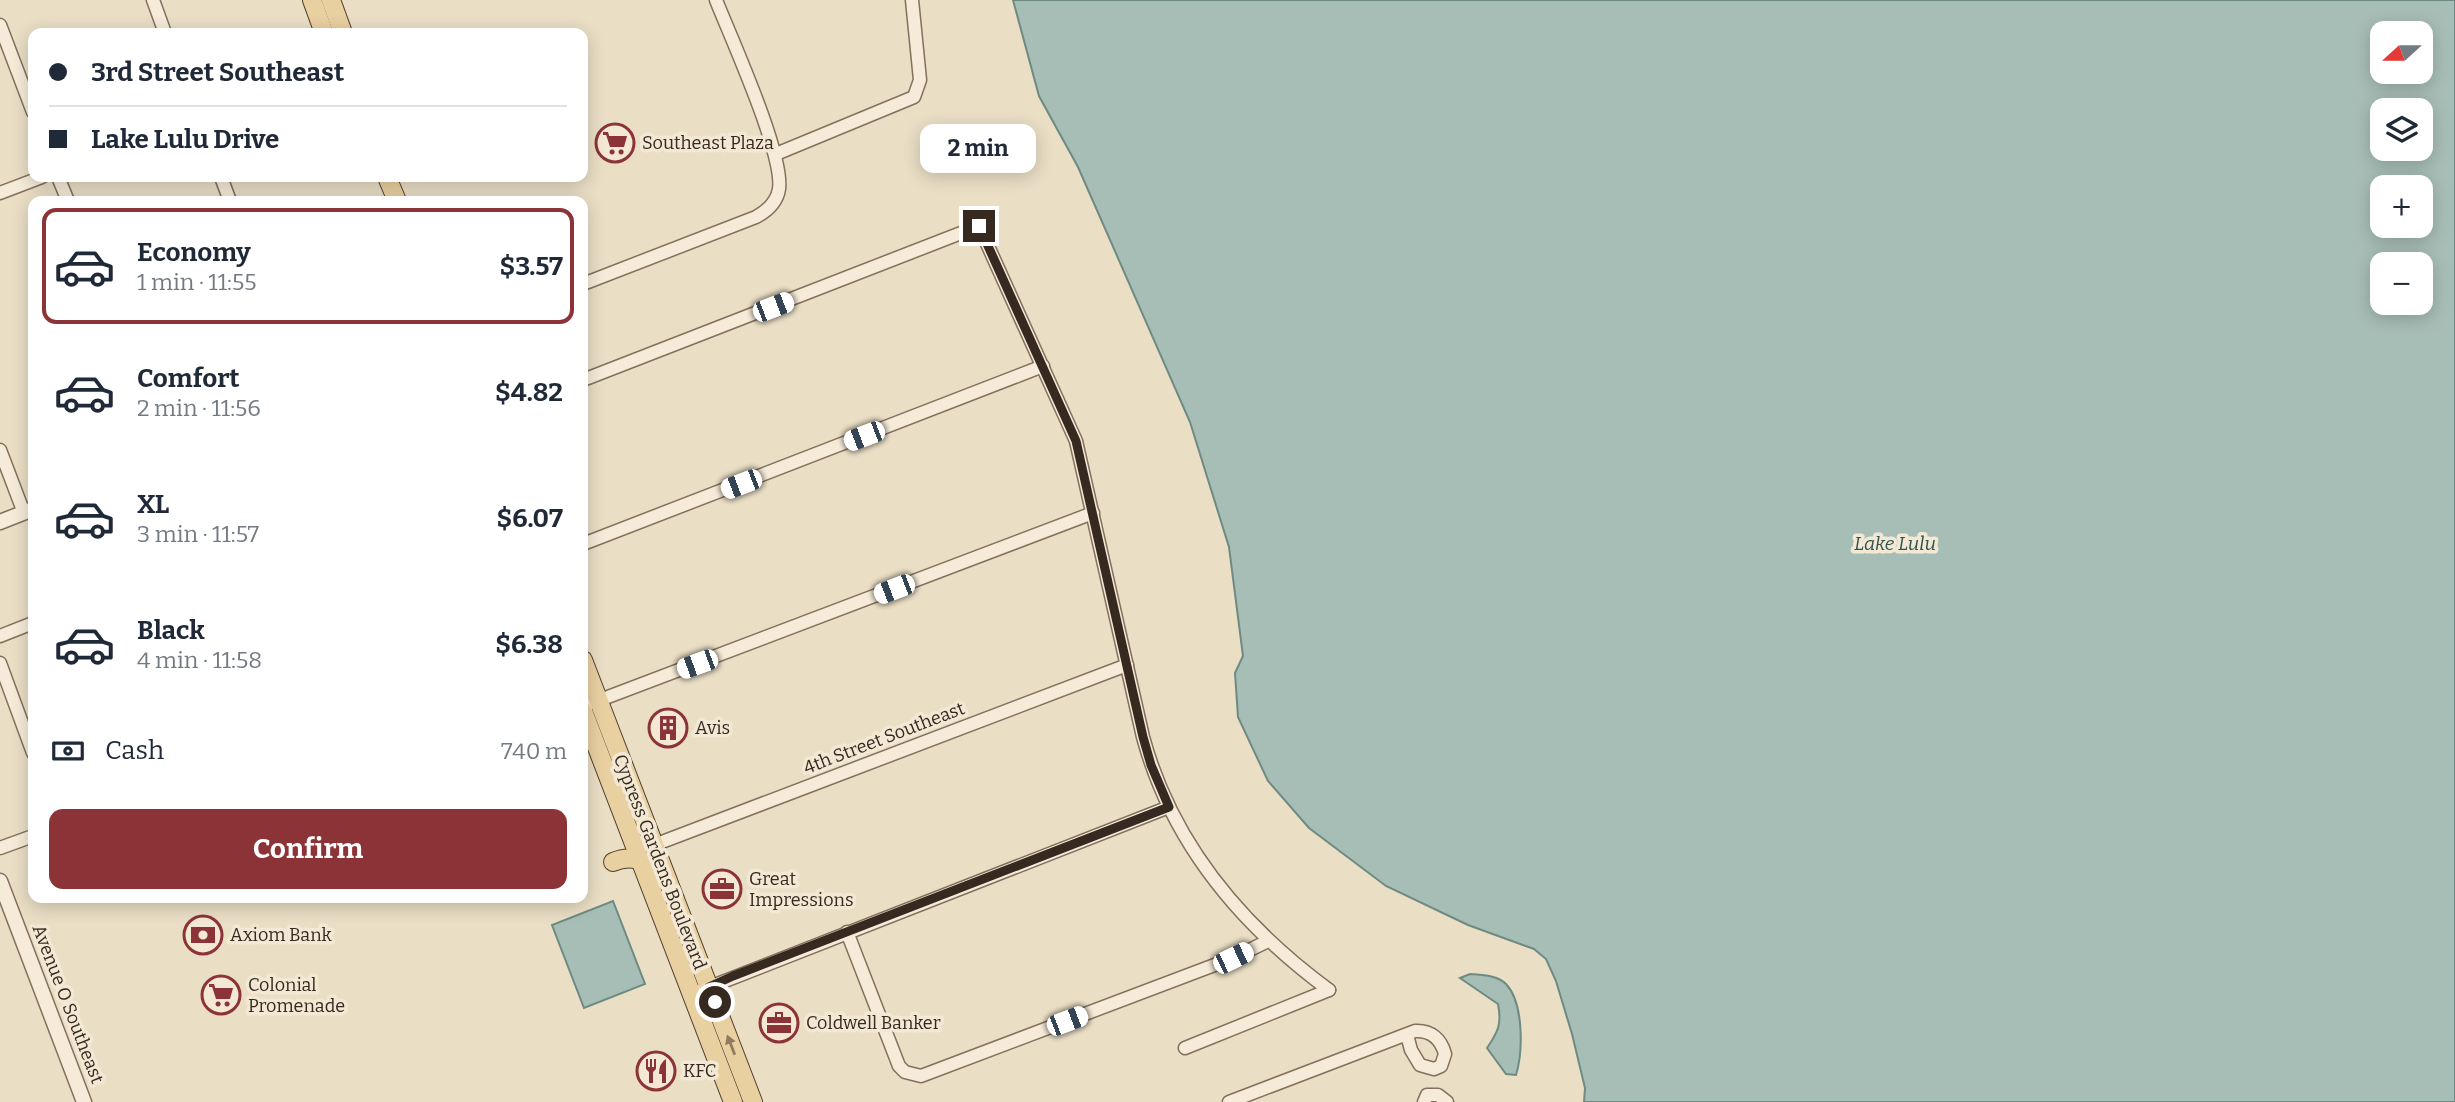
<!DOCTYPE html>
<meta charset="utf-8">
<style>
body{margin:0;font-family:Bitter,serif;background:#f2f2f3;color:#1f2937;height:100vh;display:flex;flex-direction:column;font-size:26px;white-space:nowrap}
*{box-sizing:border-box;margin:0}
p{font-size:23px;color:#747a83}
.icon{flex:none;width:38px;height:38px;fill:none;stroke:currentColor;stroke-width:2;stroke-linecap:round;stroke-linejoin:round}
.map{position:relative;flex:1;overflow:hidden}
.details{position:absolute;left:28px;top:196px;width:560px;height:707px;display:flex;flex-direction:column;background:#fff;border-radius:14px;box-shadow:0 4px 18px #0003}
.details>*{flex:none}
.guide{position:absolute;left:28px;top:28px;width:560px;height:154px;border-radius:14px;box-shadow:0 4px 18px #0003;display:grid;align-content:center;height:154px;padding:0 21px;background:#fff}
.needle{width:46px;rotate:249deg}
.controls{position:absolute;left:2370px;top:21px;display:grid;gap:14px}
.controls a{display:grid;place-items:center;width:63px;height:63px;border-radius:14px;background:#fff;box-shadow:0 4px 18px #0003;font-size:35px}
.end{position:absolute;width:32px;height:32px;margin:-16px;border:9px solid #352920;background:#fff;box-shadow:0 0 0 4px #fff}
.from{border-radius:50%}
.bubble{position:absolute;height:49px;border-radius:14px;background:#fff;box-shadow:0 4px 18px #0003;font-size:23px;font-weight:700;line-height:49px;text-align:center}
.car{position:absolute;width:21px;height:42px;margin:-21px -10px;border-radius:9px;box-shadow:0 0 5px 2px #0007;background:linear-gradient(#fff 24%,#345 0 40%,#fff 0 76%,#345 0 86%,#fff 0)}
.guide b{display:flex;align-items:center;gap:24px;height:66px;font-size:26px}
.guide b+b{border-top:2px solid #e0e1e3}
.guide i{width:18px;height:18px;background:#1f2937}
ul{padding:12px 0 0;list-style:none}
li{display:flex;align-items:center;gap:21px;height:116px;margin:0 14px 10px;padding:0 7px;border:4px solid transparent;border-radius:14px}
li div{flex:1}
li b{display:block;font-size:26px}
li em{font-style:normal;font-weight:700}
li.on{border-color:#8c3337}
li>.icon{width:63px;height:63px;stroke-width:1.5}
.pay{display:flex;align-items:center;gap:18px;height:77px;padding:0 21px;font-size:26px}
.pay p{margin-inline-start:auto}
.action{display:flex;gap:14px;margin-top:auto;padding:14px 21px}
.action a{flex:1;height:80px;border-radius:14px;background:#8c3337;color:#fff;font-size:28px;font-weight:700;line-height:80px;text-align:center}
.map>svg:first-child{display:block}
.water{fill:#a7beb6;stroke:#6e8b83;stroke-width:2;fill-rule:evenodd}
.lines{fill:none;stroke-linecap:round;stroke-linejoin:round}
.minor-casing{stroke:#83705d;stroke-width:15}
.tertiary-casing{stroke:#83705d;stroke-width:17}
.primary-casing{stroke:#513f31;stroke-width:20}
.minor{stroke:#f5ebd8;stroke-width:12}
.tertiary{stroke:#f5ebd8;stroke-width:14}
.primary{stroke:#e9d0a1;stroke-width:18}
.oneway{fill:#8f7c60}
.route{stroke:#352920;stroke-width:9}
.labels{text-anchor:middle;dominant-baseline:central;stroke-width:7;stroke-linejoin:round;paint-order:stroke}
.poi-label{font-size:18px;fill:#352920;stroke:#f2e8d4;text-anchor:start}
.street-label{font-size:18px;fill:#352920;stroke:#f2e8d4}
.water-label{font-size:19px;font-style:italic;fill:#30534f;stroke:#f2e8d4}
</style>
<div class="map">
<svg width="2455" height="1102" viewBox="0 0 2455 1102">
<rect width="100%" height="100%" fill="#eadec5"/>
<!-- water -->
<g class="water">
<path d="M1013,0H2455V1102H1584L1585,1088L1572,1034L1556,981L1546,959L1534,949L1468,925L1386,886L1309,828L1268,781L1238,717L1235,673L1243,656L1229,547L1190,422L1078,167L1039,96ZM2382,33H2420V72H2382ZM2382,110H2420V149H2382ZM2382,187H2420V226H2382ZM2382,264H2420V303H2382Z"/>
<path d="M613,901L645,984L584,1008L552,925Z"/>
<path d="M1470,974C1481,975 1497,975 1506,984C1524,1003 1523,1052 1516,1075L1506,1074L1487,1048C1498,1032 1502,1024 1498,1004L1460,978Z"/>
</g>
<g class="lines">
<defs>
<g id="minor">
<path d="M153,0L165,33"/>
<path d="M0,25L33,112"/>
<path d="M776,154L914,97L920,80L912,0"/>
<path d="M58,177L68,201"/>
<path d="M221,177L230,201"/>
<path d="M0,193L42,177"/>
<path d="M583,284L756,217C767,211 777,202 779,189C784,154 731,38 716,0"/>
<path d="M583,380L979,226L1076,441L1143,737C1172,844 1242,926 1329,990"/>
<path d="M0,450L24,513"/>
<path d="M583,544L1043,366"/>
<path d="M0,636L33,623"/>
<path d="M0,663L33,753"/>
<path d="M592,703L1093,513"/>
<path d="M654,845L1127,665"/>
<path d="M0,848L33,836"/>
<path d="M847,932L899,1066L905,1072L921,1076L1233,958L1268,941"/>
<path d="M702,990L1169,807"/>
<path d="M1185,1048L1329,990"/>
<path d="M1229,1102L1415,1031C1431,1030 1441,1039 1445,1054L1441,1066L1434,1069L1420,1065L1411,1050L1407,1035"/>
<path d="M1424,1102L1427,1095H1438L1447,1102"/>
</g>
<g id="tertiary">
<path d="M0,522L33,509"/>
<path d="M0,881L84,1102"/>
</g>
<g id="primary">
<path d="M312,0L324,33"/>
<path d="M331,0L343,33"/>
<path d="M387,177L397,201"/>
<path d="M583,660L753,1102"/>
<path d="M583,711L733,1102"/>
<path d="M613,862C625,857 636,857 647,864"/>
</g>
</defs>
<!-- minor casing -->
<use href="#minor" class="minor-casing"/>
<!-- tertiary casing -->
<use href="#tertiary" class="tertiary-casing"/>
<!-- primary casing -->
<use href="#primary" class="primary-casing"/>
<!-- minor -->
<use href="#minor" class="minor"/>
<!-- tertiary -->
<use href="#tertiary" class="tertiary"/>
<!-- primary -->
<use href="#primary" class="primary"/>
</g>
<!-- one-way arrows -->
<defs><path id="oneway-solid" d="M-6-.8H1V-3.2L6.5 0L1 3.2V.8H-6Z" transform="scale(1.75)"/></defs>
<use class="oneway" href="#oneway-solid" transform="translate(731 1045) rotate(-111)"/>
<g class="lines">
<!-- route -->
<path class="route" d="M715,1002L709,987L733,976L1169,807L1151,765L1143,737L1076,441L979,226"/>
</g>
<!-- icons -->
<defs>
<symbol id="supermarket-ring" viewBox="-11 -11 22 22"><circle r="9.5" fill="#f2e8d4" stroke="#8c3337" stroke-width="1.5"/><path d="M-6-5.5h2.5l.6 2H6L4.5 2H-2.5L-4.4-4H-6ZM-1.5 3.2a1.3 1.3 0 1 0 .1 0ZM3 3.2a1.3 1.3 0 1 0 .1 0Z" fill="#8c3337"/></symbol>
<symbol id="building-ring" viewBox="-11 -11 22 22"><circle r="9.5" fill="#f2e8d4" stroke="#8c3337" stroke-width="1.5"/><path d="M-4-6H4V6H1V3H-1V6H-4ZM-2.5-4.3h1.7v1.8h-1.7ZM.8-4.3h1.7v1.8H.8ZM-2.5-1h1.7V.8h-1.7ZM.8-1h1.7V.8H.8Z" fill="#8c3337"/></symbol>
<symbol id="office-ring" viewBox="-11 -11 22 22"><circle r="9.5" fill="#f2e8d4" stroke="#8c3337" stroke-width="1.5"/><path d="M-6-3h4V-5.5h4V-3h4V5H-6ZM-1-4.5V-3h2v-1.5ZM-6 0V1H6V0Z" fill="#8c3337"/></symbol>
<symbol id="bank-ring" viewBox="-11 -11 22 22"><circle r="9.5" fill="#f2e8d4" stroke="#8c3337" stroke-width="1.5"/><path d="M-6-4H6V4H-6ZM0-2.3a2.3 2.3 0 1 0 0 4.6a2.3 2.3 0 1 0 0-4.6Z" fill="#8c3337"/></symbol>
<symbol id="restaurant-ring" viewBox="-11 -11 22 22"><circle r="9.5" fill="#f2e8d4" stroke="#8c3337" stroke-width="1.5"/><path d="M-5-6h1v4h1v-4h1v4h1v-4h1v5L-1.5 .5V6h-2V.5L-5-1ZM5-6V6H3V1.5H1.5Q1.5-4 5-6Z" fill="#8c3337"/></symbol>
</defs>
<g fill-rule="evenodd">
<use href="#supermarket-ring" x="593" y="121" width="44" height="44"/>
<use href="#building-ring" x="646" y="706" width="44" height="44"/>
<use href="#office-ring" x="700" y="867" width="44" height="44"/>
<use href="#bank-ring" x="181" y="913" width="44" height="44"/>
<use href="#supermarket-ring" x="199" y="973" width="44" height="44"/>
<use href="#office-ring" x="757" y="1001" width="44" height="44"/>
<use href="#restaurant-ring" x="634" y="1049" width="44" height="44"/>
</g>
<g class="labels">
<!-- poi labels -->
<g class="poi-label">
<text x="642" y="143">Southeast Plaza</text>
<text x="695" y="728">Avis</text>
<text x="749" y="879">Great<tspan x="749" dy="21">Impressions</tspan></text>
<text x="230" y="935">Axiom Bank</text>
<text x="248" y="985">Colonial<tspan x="248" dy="21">Promenade</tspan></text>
<text x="806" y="1023">Coldwell Banker</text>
<text x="683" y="1071">KFC</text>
</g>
<!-- street labels -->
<g class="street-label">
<text transform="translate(884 738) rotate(-21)">4th Street Southeast</text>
<text transform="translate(660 862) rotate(69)">Cypress Gardens Boulevard</text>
<text transform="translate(68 1004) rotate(69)">Avenue O Southeast</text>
</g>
<!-- water labels -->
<g class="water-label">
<text x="1895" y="543">Lake Lulu</text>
</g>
</g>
</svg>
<div class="controls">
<a><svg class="needle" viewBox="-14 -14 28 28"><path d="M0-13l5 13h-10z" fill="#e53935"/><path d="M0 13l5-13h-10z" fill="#747a83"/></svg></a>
<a><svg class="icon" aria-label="layers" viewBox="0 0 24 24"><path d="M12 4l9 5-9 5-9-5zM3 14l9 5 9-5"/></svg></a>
<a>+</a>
<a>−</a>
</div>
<i class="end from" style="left:715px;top:1002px"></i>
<i class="end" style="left:979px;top:226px"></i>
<div class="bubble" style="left:920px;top:124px;width:116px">2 min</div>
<i class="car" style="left:773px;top:307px;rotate:69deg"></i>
<i class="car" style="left:864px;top:436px;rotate:249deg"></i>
<i class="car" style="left:741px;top:484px;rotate:249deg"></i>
<i class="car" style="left:894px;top:589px;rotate:249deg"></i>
<i class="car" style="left:697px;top:664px;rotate:250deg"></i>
<i class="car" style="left:1233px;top:958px;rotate:64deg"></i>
<i class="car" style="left:1067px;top:1021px;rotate:69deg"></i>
<div class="guide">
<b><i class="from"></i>3rd Street Southeast</b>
<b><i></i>Lake Lulu Drive</b>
</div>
<section class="details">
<ul>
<li class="on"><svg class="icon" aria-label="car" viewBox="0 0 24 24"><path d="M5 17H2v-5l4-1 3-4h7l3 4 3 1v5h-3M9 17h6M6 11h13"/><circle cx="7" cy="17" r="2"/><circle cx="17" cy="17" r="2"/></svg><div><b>Economy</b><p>1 min · 11:55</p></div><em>$3.57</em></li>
<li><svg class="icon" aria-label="car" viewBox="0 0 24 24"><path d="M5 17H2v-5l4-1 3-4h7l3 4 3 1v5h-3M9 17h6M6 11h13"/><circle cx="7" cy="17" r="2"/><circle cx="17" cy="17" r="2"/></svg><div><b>Comfort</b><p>2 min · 11:56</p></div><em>$4.82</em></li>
<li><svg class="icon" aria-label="car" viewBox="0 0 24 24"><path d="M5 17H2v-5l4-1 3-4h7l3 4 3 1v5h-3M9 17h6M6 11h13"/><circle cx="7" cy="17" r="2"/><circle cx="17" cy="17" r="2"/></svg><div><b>XL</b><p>3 min · 11:57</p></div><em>$6.07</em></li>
<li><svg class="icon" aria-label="car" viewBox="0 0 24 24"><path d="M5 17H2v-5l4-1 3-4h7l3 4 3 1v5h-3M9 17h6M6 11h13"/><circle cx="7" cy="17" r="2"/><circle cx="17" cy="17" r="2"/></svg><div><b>Black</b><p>4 min · 11:58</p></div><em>$6.38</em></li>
</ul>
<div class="pay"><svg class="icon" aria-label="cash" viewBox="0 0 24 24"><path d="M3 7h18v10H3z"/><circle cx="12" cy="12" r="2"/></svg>Cash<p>740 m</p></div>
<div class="action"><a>Confirm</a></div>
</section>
</div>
